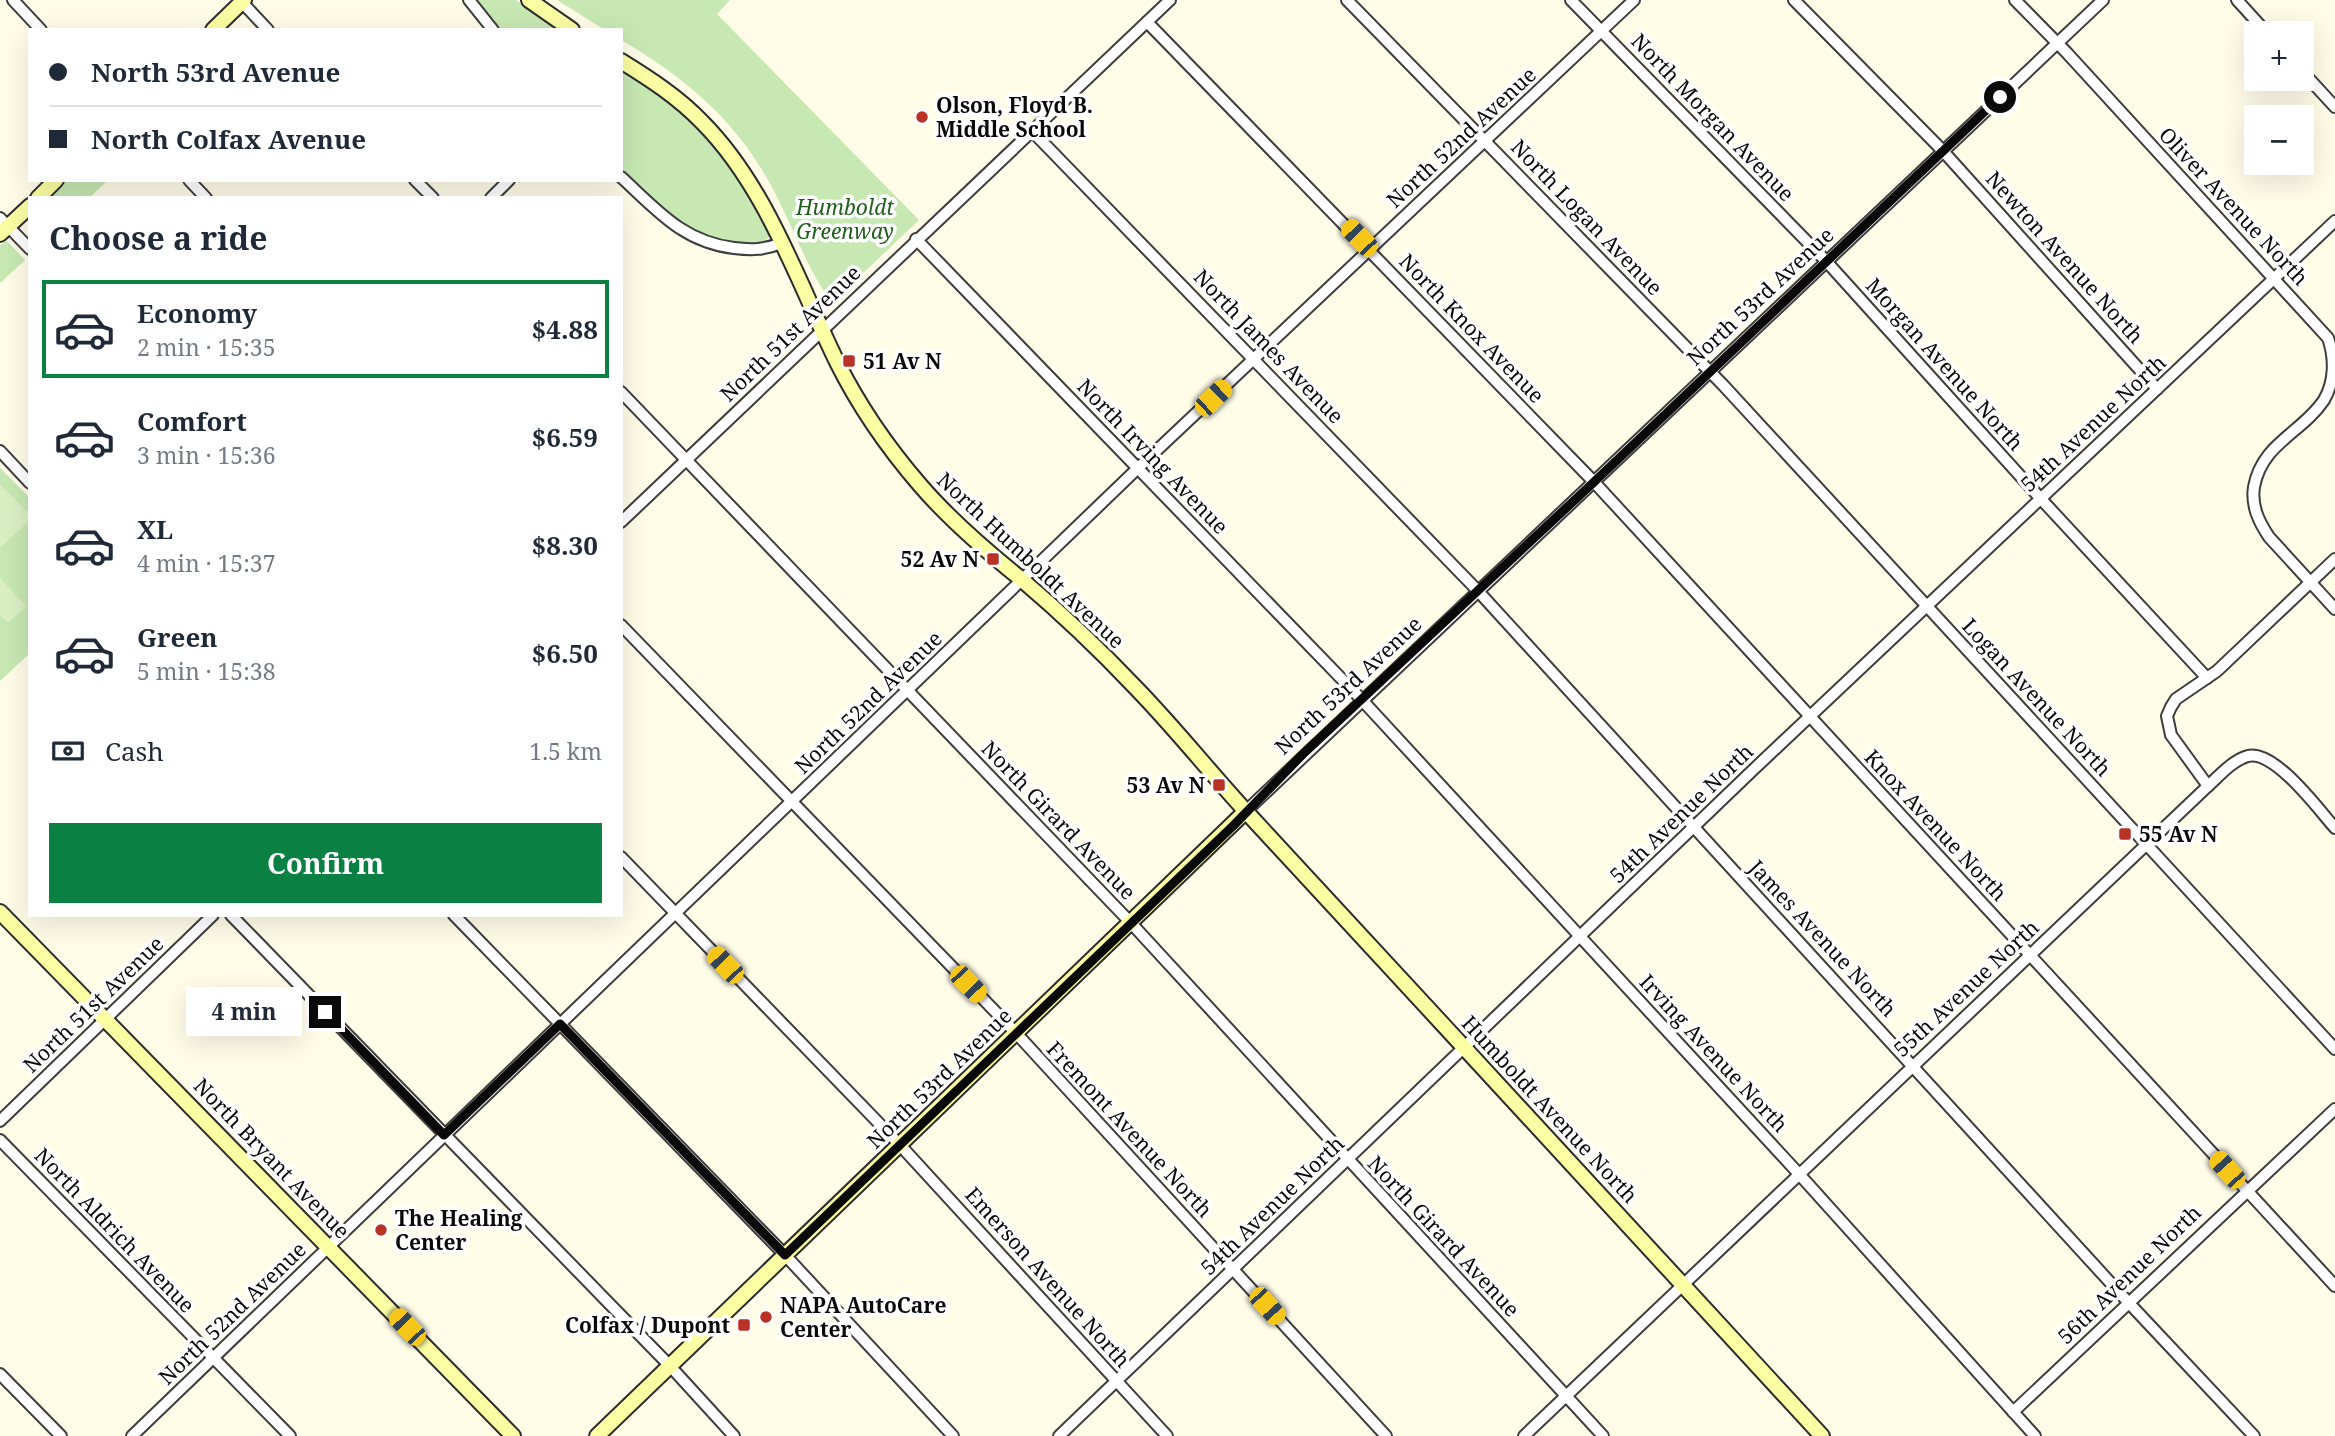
<!DOCTYPE html>
<meta charset="utf-8">
<style>
body{margin:0;font-family:"Noto Serif",serif;background:#f6f6f7;color:#1f2937;height:100vh;display:flex;flex-direction:column;font-size:26px;white-space:nowrap}
*{box-sizing:border-box;margin:0}
p{font-size:23px;color:#747a83}
.icon{flex:none;width:38px;height:38px;fill:none;stroke:currentColor;stroke-width:2;stroke-linecap:round;stroke-linejoin:round}
.map{position:relative;flex:1;overflow:hidden}
.sheet{position:absolute;left:28px;top:196px;width:595px;height:721px;display:flex;flex-direction:column;background:#fff;border-radius:0px;box-shadow:0 7px 28px #0002}
.sheet>*{flex:none}
.top-card{position:absolute;left:28px;top:28px;width:595px;height:154px;border-radius:0px;box-shadow:0 7px 28px #0002;display:grid;align-content:center;height:154px;padding:0 21px;background:#fff}
.controls{position:absolute;left:2244px;top:21px;display:grid;gap:14px}
.controls a{display:grid;place-items:center;width:70px;height:70px;border-radius:0px;background:#fff;box-shadow:0 7px 28px #0002;font-size:35px}
.end{position:absolute;width:32px;height:32px;margin:-16px;border:9px solid #0a0a0a;background:#fff;box-shadow:0 0 0 4px #fff}
.from{border-radius:50%}
.bubble{position:absolute;height:49px;border-radius:0px;background:#fff;box-shadow:0 7px 28px #0002;font-size:23px;font-weight:700;line-height:49px;text-align:center}
.car{position:absolute;width:21px;height:42px;margin:-21px -10px;border-radius:9px;box-shadow:0 0 5px 2px #0007;background:linear-gradient(#f5c518 24%,#345 0 40%,#f5c518 0 76%,#345 0 86%,#f5c518 0)}
.top-card b{display:flex;align-items:center;gap:24px;height:66px;font-size:26px}
.top-card b+b{border-top:2px solid #e0e1e3}
.top-card i{width:18px;height:18px;background:#1f2937}
ul{padding:0;list-style:none}
li{display:flex;align-items:center;gap:21px;height:98px;margin:0 14px 10px;padding:0 7px;border:4px solid transparent;border-radius:0px}
li div{flex:1}
li b{display:block;font-size:26px}
li em{font-style:normal;font-weight:700}
li.current{border-color:#0b8043}
li>.icon{width:63px;height:63px;stroke-width:1.5}
h2{padding:0 21px;font-size:32px;line-height:84px}
.pay{display:flex;align-items:center;gap:18px;height:77px;padding:0 21px;font-size:26px}
.pay p{margin-inline-start:auto}
.primary-button{display:flex;gap:14px;margin-top:auto;padding:14px 21px}
.primary-button a{flex:1;height:80px;border-radius:0px;background:#0b8043;color:#fff;font-size:28px;font-weight:700;line-height:80px;text-align:center}
.map>svg:first-child{display:block}
.park{fill:#c7e8b3}
.pitch{fill:#dbefc5}
.lines{fill:none;stroke-linecap:round;stroke-linejoin:round}
.street-casing{stroke:#3d3d3d;stroke-width:14}
.secondary-casing{stroke:#2c2c2c;stroke-width:18}
.street{stroke:#fff;stroke-width:10}
.secondary{stroke:#fcfea3;stroke-width:14}
.route{stroke:#0a0a0a;stroke-width:9}
.poi-dot{fill:#b83225;stroke:#fff;stroke-width:2.5}
.labels{text-anchor:middle;dominant-baseline:central;stroke-width:7;stroke-linejoin:round;paint-order:stroke}
.poi-label{font-size:21px;font-weight:bold;fill:#0a0a0a;stroke:#fff;text-anchor:start}
.street-label{font-size:21px;fill:#0a0a0a;stroke:#fff}
.park-label{font-size:21px;font-style:italic;fill:#21601c;stroke:#fff}
</style>
<div class="map">
<svg width="2335" height="1436" viewBox="0 0 2335 1436">
<rect width="100%" height="100%" fill="#fffde8"/>
<!-- park -->
<g class="park">
<path d="M474,0H516L560,30H499Z"/>
<path d="M557,0H730L717,14L919,220L837,298L829,299C806,266 792,225 773,189C737,121 686,78 621,40V30H605Z"/>
<path d="M621,67C672,98 719,138 749,191C757,205 764,220 771,235L763,242C748,243 732,245 718,242C683,235 646,192 621,168Z"/>
<path d="M67,180H108L89,198H49Z"/>
<path d="M7,241L25,260L0,283V245Z"/>
<path d="M0,468L30,498V653L0,681Z"/>
</g>
<!-- pitch -->
<g class="pitch">
<path d="M0,485L30,514V520L0,548Z"/>
<path d="M0,578L26,606L8,623L0,615Z"/>
</g>
<g class="lines">
<defs>
<g id="street">
<path d="M13,0L41,30"/>
<path d="M240,0L268,30"/>
<path d="M469,0L493,30"/>
<path d="M1347,0L1724,386L2335,1049"/>
<path d="M1571,0L1826,261L2041,499L2207,678"/>
<path d="M1794,0L1943,151L2157,389"/>
<path d="M2015,0L2067,53L2328,338C2335,358 2335,381 2324,400C2302,433 2262,443 2254,487C2251,506 2259,522 2269,537L2335,609"/>
<path d="M2237,0L2267,33"/>
<path d="M1147,22L1594,482L2335,1286"/>
<path d="M2301,70L2335,107"/>
<path d="M1031,130L1478,591L2128,1302L2254,1436"/>
<path d="M621,177C657,210 683,242 734,248C751,250 765,250 781,243"/>
<path d="M189,180L206,198"/>
<path d="M415,180L433,198"/>
<path d="M491,198L509,180"/>
<path d="M0,218L30,249"/>
<path d="M916,239L1362,700L1799,1174L2035,1436"/>
<path d="M621,392L1131,923L1603,1436"/>
<path d="M0,451L30,483"/>
<path d="M621,522L1170,0"/>
<path d="M621,625L1016,1033L1386,1436"/>
<path d="M2208,786C2220,775 2233,760 2248,756C2275,750 2318,809 2335,828"/>
<path d="M1246,811L2103,0"/>
<path d="M621,857L900,1145L1167,1436"/>
<path d="M231,915L670,1366L734,1436"/>
<path d="M454,915L785,1255L953,1436"/>
<path d="M0,1121L213,915"/>
<path d="M0,1140L290,1436"/>
<path d="M0,1374L61,1436"/>
<path d="M2013,1412L2335,1109"/>
<path d="M132,1436L1138,468L1634,0"/>
<path d="M1059,1436L1754,769L2335,221"/>
<path d="M1524,1436L2208,786L2171,735L2167,716L2171,707L2176,699L2217,671L2335,559"/>
</g>
<g id="secondary">
<path d="M529,0L572,30"/>
<path d="M213,30L244,0"/>
<path d="M621,61C650,79 678,97 702,122C766,186 798,282 837,362C859,406 888,448 920,485C950,520 985,550 1021,579C1061,613 1099,649 1135,687C1176,729 1212,775 1252,818C1442,1024 1633,1229 1822,1436"/>
<path d="M38,198L56,180"/>
<path d="M0,234L30,206"/>
<path d="M0,912L513,1436"/>
<path d="M597,1436L1246,811"/>
</g>
</defs>
<!-- street casing -->
<use href="#street" class="street-casing"/>
<!-- secondary casing -->
<use href="#secondary" class="secondary-casing"/>
<!-- street -->
<use href="#street" class="street"/>
<!-- secondary -->
<use href="#secondary" class="secondary"/>
</g>
<g class="lines">
<!-- route -->
<path class="route" d="M325,1012L444,1135L560,1024L785,1255L1234,825L1303,754L1594,482L2000,97"/>
</g>
<!-- markers -->
<g class="poi-dot">
<circle cx="922" cy="117" r="7"/>
<rect x="842" y="354" width="14" height="14" rx="3.5"/>
<rect x="986" y="552" width="14" height="14" rx="3.5"/>
<rect x="1212" y="778" width="14" height="14" rx="3.5"/>
<rect x="2118" y="827" width="14" height="14" rx="3.5"/>
<circle cx="381" cy="1230" r="7"/>
<circle cx="766" cy="1317" r="7"/>
<rect x="737" y="1318" width="14" height="14" rx="3.5"/>
</g>
<g class="labels">
<!-- poi labels -->
<g class="poi-label">
<text x="936" y="105">Olson, Floyd B.<tspan x="936" dy="24">Middle School</tspan></text>
<text x="863" y="361">51 Av N</text>
<text x="979" y="559" text-anchor="end">52 Av N</text>
<text x="1205" y="785" text-anchor="end">53 Av N</text>
<text x="2139" y="834">55 Av N</text>
<text x="395" y="1218">The Healing<tspan x="395" dy="24">Center</tspan></text>
<text x="780" y="1305">NAPA AutoCare<tspan x="780" dy="24">Center</tspan></text>
<text x="730" y="1325" text-anchor="end">Colfax / Dupont</text>
</g>
<!-- street labels -->
<g class="street-label">
<text transform="translate(1713 117) rotate(46)">North Morgan Avenue</text>
<text transform="translate(1461 137) rotate(-43)">North 52nd Avenue</text>
<text transform="translate(2234 206) rotate(47)">Oliver Avenue North</text>
<text transform="translate(1587 217) rotate(46)">North Logan Avenue</text>
<text transform="translate(2065 257) rotate(48)">Newton Avenue North</text>
<text transform="translate(1760 296) rotate(-43)">North 53rd Avenue</text>
<text transform="translate(1472 328) rotate(46)">North Knox Avenue</text>
<text transform="translate(790 333) rotate(-44)">North 51st Avenue</text>
<text transform="translate(1269 346) rotate(46)">North James Avenue</text>
<text transform="translate(1945 364) rotate(48)">Morgan Avenue North</text>
<text transform="translate(2093 423) rotate(-43)">54th Avenue North</text>
<text transform="translate(1153 456) rotate(46)">North Irving Avenue</text>
<text transform="translate(1031 560) rotate(43)">North Humboldt Avenue</text>
<text transform="translate(1348 685) rotate(-43)">North 53rd Avenue</text>
<text transform="translate(2037 697) rotate(47)">Logan Avenue North</text>
<text transform="translate(868 702) rotate(-44)">North 52nd Avenue</text>
<text transform="translate(1681 813) rotate(-44)">54th Avenue North</text>
<text transform="translate(1059 820) rotate(46)">North Girard Avenue</text>
<text transform="translate(1936 825) rotate(47)">Knox Avenue North</text>
<text transform="translate(1823 938) rotate(47)">James Avenue North</text>
<text transform="translate(1966 988) rotate(-43)">55th Avenue North</text>
<text transform="translate(93 1004) rotate(-44)">North 51st Avenue</text>
<text transform="translate(1714 1053) rotate(47)">Irving Avenue North</text>
<text transform="translate(939 1078) rotate(-44)">North 53rd Avenue</text>
<text transform="translate(1550 1109) rotate(47)">Humboldt Avenue North</text>
<text transform="translate(1130 1129) rotate(47)">Fremont Avenue North</text>
<text transform="translate(272 1158) rotate(46)">North Bryant Avenue</text>
<text transform="translate(1272 1205) rotate(-44)">54th Avenue North</text>
<text transform="translate(115 1230) rotate(46)">North Aldrich Avenue</text>
<text transform="translate(1444 1236) rotate(47)">North Girard Avenue</text>
<text transform="translate(2129 1274) rotate(-44)">56th Avenue North</text>
<text transform="translate(1048 1277) rotate(48)">Emerson Avenue North</text>
<text transform="translate(232 1313) rotate(-44)">North 52nd Avenue</text>
</g>
<!-- park labels -->
<g class="park-label">
<text x="845" y="207">Humboldt<tspan x="845" dy="24">Greenway</tspan></text>
</g>
</g>
</svg>
<div class="controls">
<a>+</a>
<a>−</a>
</div>
<i class="end from" style="left:2000px;top:97px"></i>
<i class="end" style="left:325px;top:1012px"></i>
<div class="bubble" style="left:186px;top:987px;width:116px">4 min</div>
<i class="car" style="left:1359px;top:238px;rotate:316deg"></i>
<i class="car" style="left:1213px;top:398px;rotate:46deg"></i>
<i class="car" style="left:725px;top:965px;rotate:316deg"></i>
<i class="car" style="left:968px;top:984px;rotate:136deg"></i>
<i class="car" style="left:2227px;top:1170px;rotate:318deg"></i>
<i class="car" style="left:1267px;top:1306px;rotate:138deg"></i>
<i class="car" style="left:407px;top:1327px;rotate:316deg"></i>
<div class="top-card">
<b><i class="from"></i>North 53rd Avenue</b>
<b><i></i>North Colfax Avenue</b>
</div>
<section class="sheet">
<h2>Choose a ride</h2>
<ul>
<li class="current"><svg class="icon" aria-label="car" viewBox="0 0 24 24"><path d="M5 17H2v-5l4-1 3-4h7l3 4 3 1v5h-3M9 17h6M6 11h13"/><circle cx="7" cy="17" r="2"/><circle cx="17" cy="17" r="2"/></svg><div><b>Economy</b><p>2 min · 15:35</p></div><em>$4.88</em></li>
<li><svg class="icon" aria-label="car" viewBox="0 0 24 24"><path d="M5 17H2v-5l4-1 3-4h7l3 4 3 1v5h-3M9 17h6M6 11h13"/><circle cx="7" cy="17" r="2"/><circle cx="17" cy="17" r="2"/></svg><div><b>Comfort</b><p>3 min · 15:36</p></div><em>$6.59</em></li>
<li><svg class="icon" aria-label="car" viewBox="0 0 24 24"><path d="M5 17H2v-5l4-1 3-4h7l3 4 3 1v5h-3M9 17h6M6 11h13"/><circle cx="7" cy="17" r="2"/><circle cx="17" cy="17" r="2"/></svg><div><b>XL</b><p>4 min · 15:37</p></div><em>$8.30</em></li>
<li><svg class="icon" aria-label="car" viewBox="0 0 24 24"><path d="M5 17H2v-5l4-1 3-4h7l3 4 3 1v5h-3M9 17h6M6 11h13"/><circle cx="7" cy="17" r="2"/><circle cx="17" cy="17" r="2"/></svg><div><b>Green</b><p>5 min · 15:38</p></div><em>$6.50</em></li>
</ul>
<div class="pay"><svg class="icon" aria-label="cash" viewBox="0 0 24 24"><path d="M3 7h18v10H3z"/><circle cx="12" cy="12" r="2"/></svg>Cash<p>1.5 km</p></div>
<div class="primary-button"><a>Confirm</a></div>
</section>
</div>
